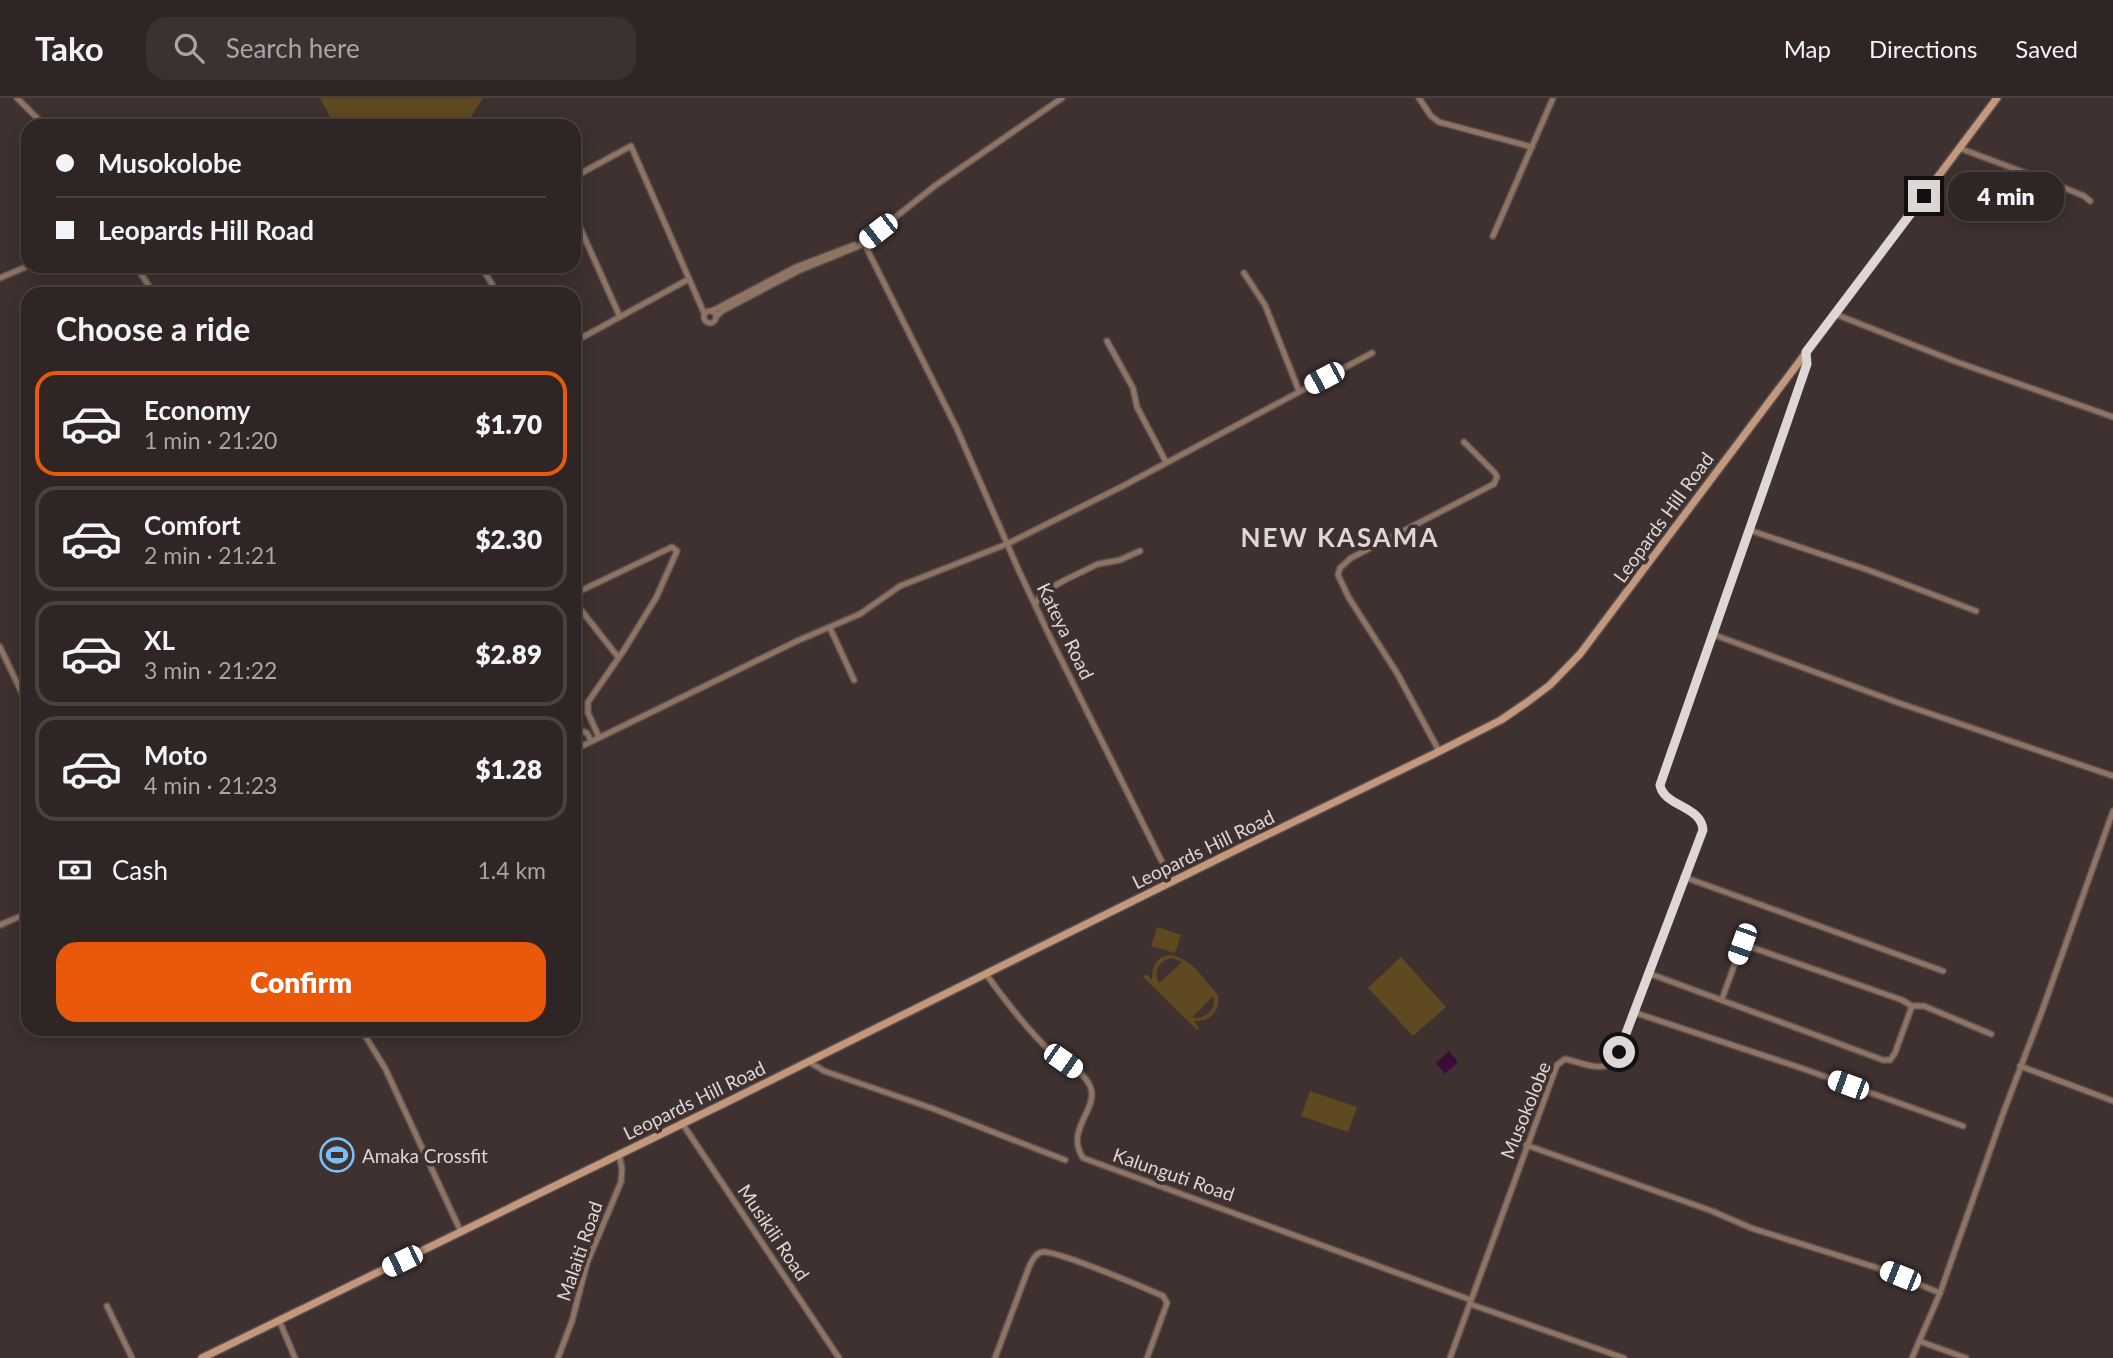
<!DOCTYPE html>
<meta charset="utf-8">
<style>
body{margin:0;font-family:Lato,sans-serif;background:#3a3131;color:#f1f3f6;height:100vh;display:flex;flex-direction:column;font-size:26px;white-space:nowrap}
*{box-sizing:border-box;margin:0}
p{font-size:23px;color:#a7a5a6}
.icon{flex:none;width:38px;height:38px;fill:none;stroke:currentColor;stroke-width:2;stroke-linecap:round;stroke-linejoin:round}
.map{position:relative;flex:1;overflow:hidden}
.panel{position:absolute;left:21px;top:189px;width:560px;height:749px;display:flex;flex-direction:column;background:#2e2524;border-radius:21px;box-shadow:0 4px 18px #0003,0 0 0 2px #494241}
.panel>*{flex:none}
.hud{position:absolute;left:21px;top:21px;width:560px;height:154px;border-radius:21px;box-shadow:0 4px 18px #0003,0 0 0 2px #494241;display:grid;align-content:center;height:154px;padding:0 35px;background:#2e2524}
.end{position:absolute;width:32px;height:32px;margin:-16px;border:9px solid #dfd6d6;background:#111;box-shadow:0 0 0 4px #111}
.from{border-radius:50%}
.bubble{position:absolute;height:49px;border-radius:21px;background:#2e2524;box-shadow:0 4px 18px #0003,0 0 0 2px #494241;font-size:23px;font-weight:800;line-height:49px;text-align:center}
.car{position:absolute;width:21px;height:42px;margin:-21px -10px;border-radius:9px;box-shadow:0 0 5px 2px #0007;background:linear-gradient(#fff 24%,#345 0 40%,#fff 0 76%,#345 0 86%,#fff 0)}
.hud b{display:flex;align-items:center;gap:24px;height:66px;font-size:26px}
.hud b+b{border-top:2px solid #494241}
.hud i{width:18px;height:18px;background:#f1f3f6}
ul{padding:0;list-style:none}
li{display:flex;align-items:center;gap:21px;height:105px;margin:0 14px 10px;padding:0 21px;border:4px solid #494241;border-radius:21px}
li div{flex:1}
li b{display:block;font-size:26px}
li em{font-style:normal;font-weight:800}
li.current{border-color:#ea580c}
li>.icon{width:63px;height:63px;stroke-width:1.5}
h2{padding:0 35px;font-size:32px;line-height:84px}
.pay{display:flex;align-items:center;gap:18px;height:77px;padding:0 35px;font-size:26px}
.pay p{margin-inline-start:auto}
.cta{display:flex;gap:14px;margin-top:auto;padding:14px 35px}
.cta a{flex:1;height:80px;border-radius:21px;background:#ea580c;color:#fff;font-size:28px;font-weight:800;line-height:80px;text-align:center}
header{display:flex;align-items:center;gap:42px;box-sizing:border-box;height:98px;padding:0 35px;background:#2e2524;border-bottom:2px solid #494241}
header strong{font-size:33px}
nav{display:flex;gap:38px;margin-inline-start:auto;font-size:24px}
.search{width:490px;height:63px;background:#3a3131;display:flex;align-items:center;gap:18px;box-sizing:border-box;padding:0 24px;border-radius:21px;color:#a7a5a6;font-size:26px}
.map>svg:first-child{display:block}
.green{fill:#5f4921;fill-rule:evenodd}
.water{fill:#3a0d39}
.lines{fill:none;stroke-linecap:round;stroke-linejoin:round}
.minor-casing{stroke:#5b4f4e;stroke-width:8}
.secondary-casing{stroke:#5b4f4e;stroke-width:10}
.minor{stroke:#8f7464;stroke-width:5}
.secondary{stroke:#c3987d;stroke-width:7}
.route{stroke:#dfd6d6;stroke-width:9}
.labels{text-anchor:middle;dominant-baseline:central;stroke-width:7;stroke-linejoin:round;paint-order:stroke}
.street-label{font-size:19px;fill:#dfd6d6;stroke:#3e3130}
.poi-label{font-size:19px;fill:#dfd6d6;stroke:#3e3130;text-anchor:start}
.district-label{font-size:26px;font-weight:bold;letter-spacing:2px;fill:#dfd6d6;stroke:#3e3130}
</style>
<header>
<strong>Tako</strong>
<div class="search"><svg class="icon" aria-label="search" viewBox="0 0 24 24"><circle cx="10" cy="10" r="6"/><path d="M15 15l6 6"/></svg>Search here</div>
<nav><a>Map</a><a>Directions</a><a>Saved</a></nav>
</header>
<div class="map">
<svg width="2113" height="1260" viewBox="0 0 2113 1260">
<rect width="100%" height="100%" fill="#3e3130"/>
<!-- green -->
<g class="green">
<path d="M320,0H483L465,28H335Z"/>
<path d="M1157,829L1181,837L1175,855L1151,848Z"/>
<path d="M1170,857C1191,859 1204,882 1218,897C1220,913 1211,924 1194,923L1199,930L1197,932L1143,879L1147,876L1152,882C1152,868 1156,859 1170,857ZM1173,860L1182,864L1159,885C1153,873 1159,862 1173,860ZM1213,898C1217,911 1206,921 1192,920Z"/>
<path d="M1401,859L1446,909L1413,938L1368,890Z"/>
<path d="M1310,993L1357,1009L1348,1034L1301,1018Z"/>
</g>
<!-- water -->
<path class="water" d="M1449,953L1458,964L1445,976L1436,965Z"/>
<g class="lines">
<defs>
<g id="minor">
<path d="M17,0L45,28"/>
<path d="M1419,0L1431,18L1439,24L1532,49"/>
<path d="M1959,50L2055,86L2084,98L2090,103"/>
<path d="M574,79L631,48L704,215"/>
<path d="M574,116L620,219"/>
<path d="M1493,138L1553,0"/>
<path d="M864,145L957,331L1019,473L1052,543L1172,784"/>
<path d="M136,168L154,196"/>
<path d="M481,168L498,196"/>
<path d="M1244,175L1265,207L1299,293"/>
<path d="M0,180L28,168"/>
<circle cx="710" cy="219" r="6"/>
<path d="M712,213L796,169L854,147"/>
<path d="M1835,216L1954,263L2113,319"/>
<path d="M716,219L722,213L798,173L859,148L936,87L1062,0"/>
<path d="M1107,243L1133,290L1137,309L1166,364"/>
<path d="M574,244L689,181"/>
<path d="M1749,432L1868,472L1976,513"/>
<path d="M574,496L672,449L677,453L656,500L624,552L588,604V615L599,639"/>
<path d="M574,503L618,559"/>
<path d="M1035,506L1043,494L1067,481L1098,466L1120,462L1140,453"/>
<path d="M830,530L854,582"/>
<path d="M1712,536L1896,604L2113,678"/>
<path d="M0,549L28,608"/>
<path d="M574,629L587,635L591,643"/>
<path d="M574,652L797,543L860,516L900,488L1007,446L1123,388L1372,255"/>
<path d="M1439,653L1397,575L1349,500L1338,477L1340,470L1351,460L1494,386L1497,379L1495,375L1464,344"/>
<path d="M1684,779L1943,873"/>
<path d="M0,827L28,815"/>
<path d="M1648,875L1883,962H1890L1895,955L1912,908H1924L1991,936"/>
<path d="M986,876C1004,901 1027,931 1049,952C1062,963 1083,972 1090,988C1100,1011 1064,1031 1083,1060L1471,1202"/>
<path d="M1722,901L1742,846L1902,902L1912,908"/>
<path d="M1633,914L1804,971L1963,1028"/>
<path d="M361,931L385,970L461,1134"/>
<path d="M808,963L824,973L934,1011L1065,1062"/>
<path d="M2020,968L2113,1003"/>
<path d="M682,1025L839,1260"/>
<path d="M1526,1047L1712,1113L1751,1130L1884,1172L1940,1195"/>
<path d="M1470,1206L1624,1260"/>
<path d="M107,1208L132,1260"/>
<path d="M279,1222L295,1260"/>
<path d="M1919,1243L1966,1260"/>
<path d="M558,1260L572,1223L587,1165L621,1084L622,1071L619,1056"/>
<path d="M995,1260L1029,1169C1032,1163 1035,1155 1043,1154C1059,1153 1145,1190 1163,1198L1167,1205L1147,1260"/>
<path d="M1450,1260L1557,967L1565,961C1581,964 1602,976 1615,962L1703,731C1701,707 1664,709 1660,687L1788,324L1807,266L1806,254"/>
<path d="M1912,1260L1940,1195L2004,1013L2042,913L2113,713"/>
</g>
<path id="secondary" d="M202,1260L731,1002L1248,746L1434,656L1501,622L1526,605L1550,587L1580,556L1997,0"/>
</defs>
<!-- minor casing -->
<use href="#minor" class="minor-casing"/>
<!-- secondary casing -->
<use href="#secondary" class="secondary-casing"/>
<!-- minor -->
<use href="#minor" class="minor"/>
<!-- secondary -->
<use href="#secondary" class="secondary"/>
</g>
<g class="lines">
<!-- route -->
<path class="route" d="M1619,954L1703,732C1701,707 1664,709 1660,687L1787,324L1807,266L1806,254L1924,98"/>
</g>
<!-- icons -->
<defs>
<symbol id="stadium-ring" viewBox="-11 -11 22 22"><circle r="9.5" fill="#3e3130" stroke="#78bff8" stroke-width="1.5"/><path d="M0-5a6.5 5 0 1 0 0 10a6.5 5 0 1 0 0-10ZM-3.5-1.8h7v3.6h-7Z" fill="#78bff8"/></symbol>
</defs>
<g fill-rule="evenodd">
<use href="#stadium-ring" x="318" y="1038" width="38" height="38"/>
</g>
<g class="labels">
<!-- street labels -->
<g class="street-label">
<text transform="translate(1663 419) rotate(-54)">Leopards Hill Road</text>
<text transform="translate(1066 533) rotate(64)">Kateya Road</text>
<text transform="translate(1203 751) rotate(-26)">Leopards Hill Road</text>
<text transform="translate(694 1002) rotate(-26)">Leopards Hill Road</text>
<text transform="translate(1525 1012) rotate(-68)">Musokolobe</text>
<text transform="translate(1174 1076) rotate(19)">Kalunguti Road</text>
<text transform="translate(774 1134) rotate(56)">Musikili Road</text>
<text transform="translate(579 1153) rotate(-71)">Malaiti Road</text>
</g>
<!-- poi labels -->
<g class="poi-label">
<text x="362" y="1057">Amaka Crossfit</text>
</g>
<!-- district labels -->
<g class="district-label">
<text x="1340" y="439">NEW KASAMA</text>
</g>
</g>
</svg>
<i class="end from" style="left:1619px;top:954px"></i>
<i class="end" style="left:1924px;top:98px"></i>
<div class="bubble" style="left:1948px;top:74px;width:116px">4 min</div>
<i class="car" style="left:878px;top:133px;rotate:232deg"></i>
<i class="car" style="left:1324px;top:280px;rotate:242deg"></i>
<i class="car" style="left:1742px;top:846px;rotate:200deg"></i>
<i class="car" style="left:1063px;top:963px;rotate:125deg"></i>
<i class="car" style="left:1848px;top:987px;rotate:290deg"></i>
<i class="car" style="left:402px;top:1163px;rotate:244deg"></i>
<i class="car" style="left:1900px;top:1178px;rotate:292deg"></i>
<div class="hud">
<b><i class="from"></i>Musokolobe</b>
<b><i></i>Leopards Hill Road</b>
</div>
<section class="panel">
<h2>Choose a ride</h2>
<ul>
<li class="current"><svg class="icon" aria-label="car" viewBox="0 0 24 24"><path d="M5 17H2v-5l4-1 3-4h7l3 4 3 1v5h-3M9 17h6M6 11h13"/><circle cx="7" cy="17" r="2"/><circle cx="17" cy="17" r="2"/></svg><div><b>Economy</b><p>1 min · 21:20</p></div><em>$1.70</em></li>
<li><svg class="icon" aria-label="car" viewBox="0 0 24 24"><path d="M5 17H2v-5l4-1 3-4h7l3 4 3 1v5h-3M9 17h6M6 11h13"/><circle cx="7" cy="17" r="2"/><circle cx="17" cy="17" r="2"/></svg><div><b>Comfort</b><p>2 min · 21:21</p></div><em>$2.30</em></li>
<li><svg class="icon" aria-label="car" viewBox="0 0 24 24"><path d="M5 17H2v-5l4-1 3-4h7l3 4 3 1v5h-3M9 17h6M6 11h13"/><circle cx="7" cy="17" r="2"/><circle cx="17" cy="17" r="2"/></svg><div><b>XL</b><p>3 min · 21:22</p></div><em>$2.89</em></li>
<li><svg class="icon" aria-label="car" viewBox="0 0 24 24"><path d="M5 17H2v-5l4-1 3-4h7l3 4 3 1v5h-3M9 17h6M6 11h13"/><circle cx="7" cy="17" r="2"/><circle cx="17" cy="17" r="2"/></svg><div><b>Moto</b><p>4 min · 21:23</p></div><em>$1.28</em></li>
</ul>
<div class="pay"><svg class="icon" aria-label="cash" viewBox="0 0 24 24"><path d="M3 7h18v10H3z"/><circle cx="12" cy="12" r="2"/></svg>Cash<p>1.4 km</p></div>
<div class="cta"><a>Confirm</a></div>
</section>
</div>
